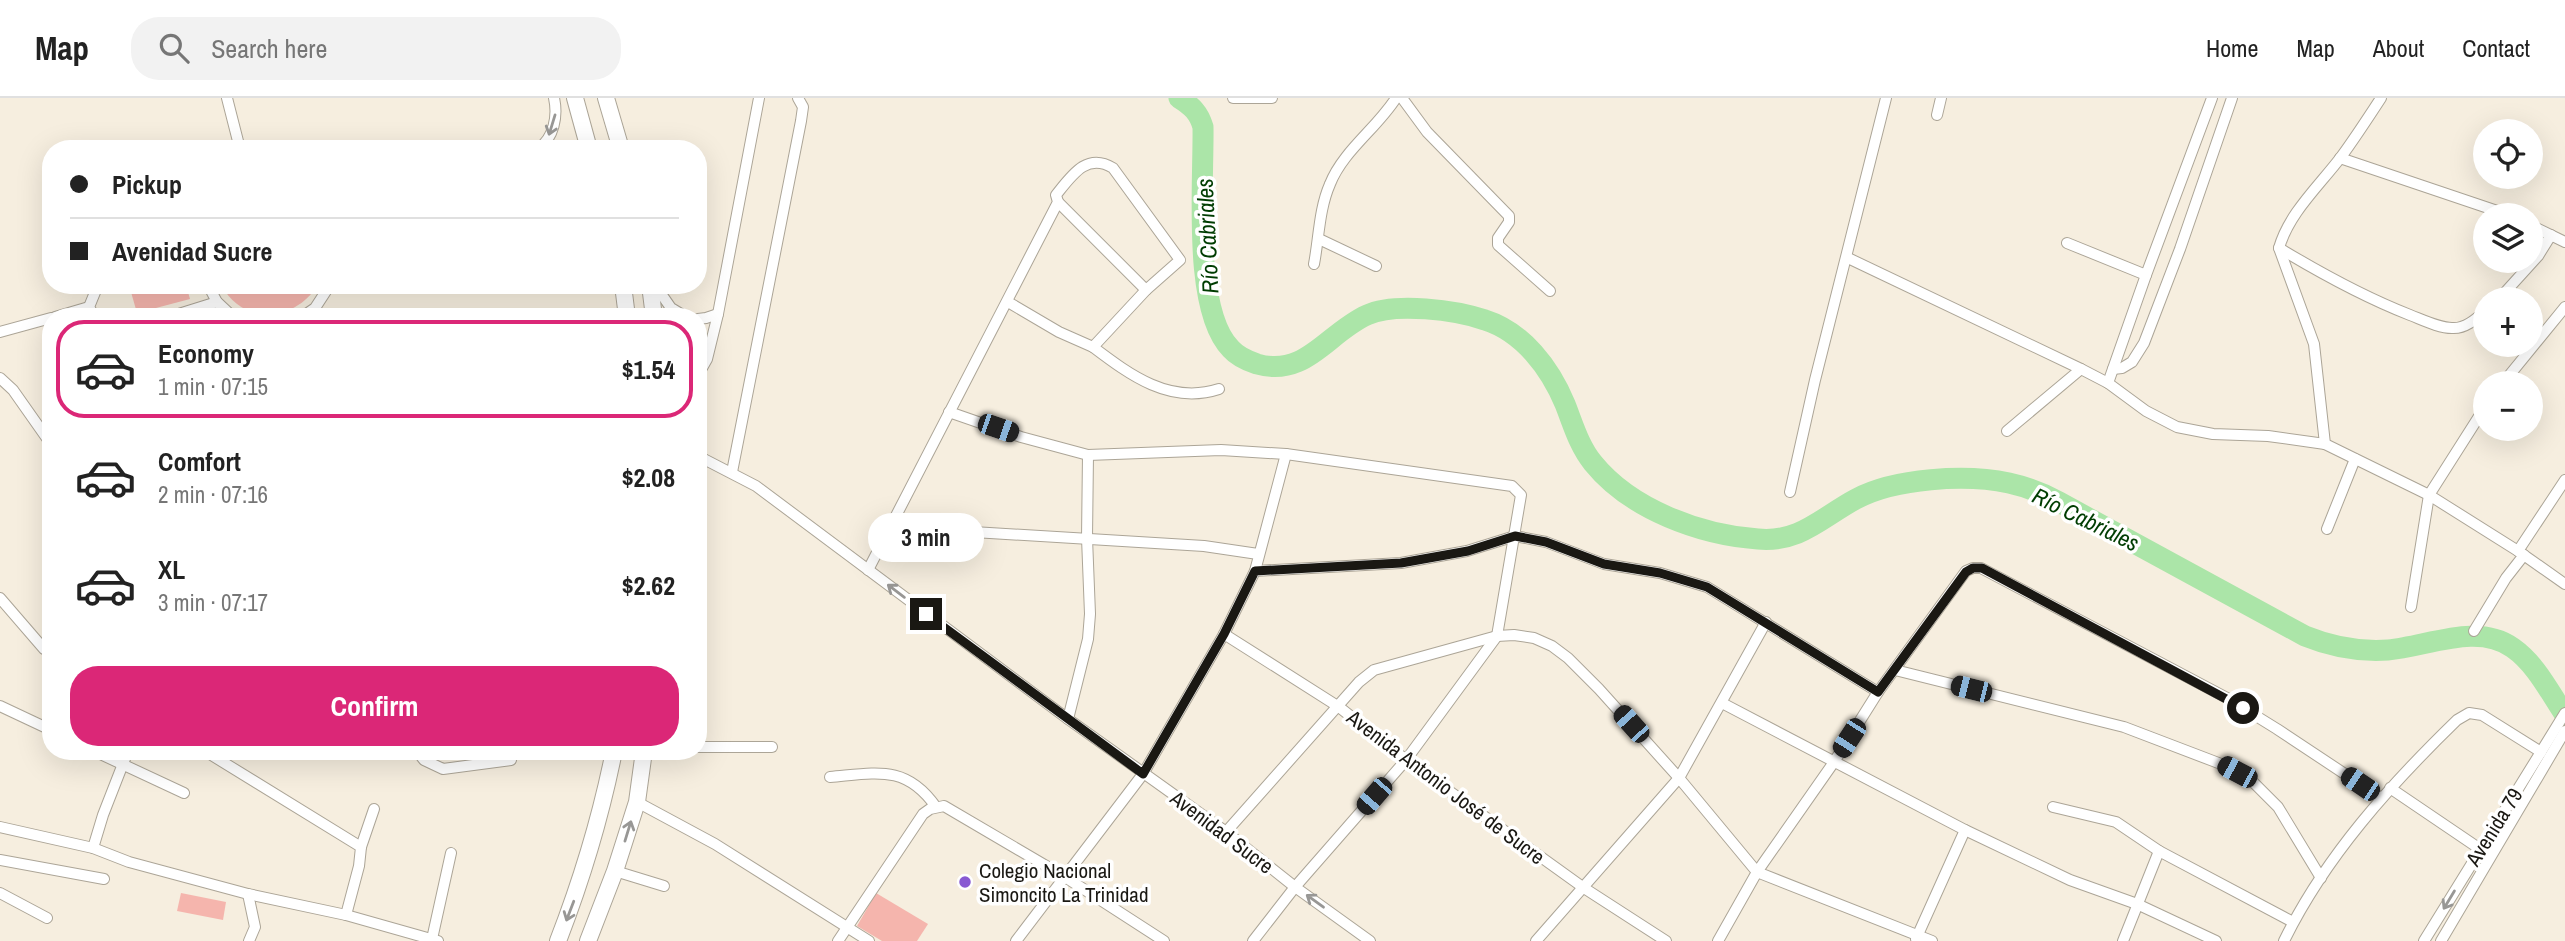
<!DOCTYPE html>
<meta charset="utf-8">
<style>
body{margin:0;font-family:"Archivo Narrow",sans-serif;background:#f2f2f2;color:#222;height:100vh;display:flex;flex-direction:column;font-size:26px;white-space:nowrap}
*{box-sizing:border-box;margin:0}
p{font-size:23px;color:#767676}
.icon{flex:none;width:38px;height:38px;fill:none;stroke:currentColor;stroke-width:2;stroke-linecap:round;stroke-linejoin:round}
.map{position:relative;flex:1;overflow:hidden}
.details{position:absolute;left:42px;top:210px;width:665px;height:452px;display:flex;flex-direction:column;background:#fff;border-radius:28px;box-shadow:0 7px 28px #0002}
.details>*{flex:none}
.hud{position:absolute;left:42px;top:42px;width:665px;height:154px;border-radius:28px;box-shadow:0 7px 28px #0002;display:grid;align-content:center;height:154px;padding:0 28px;background:#fff}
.fabs{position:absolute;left:2473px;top:21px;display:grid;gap:14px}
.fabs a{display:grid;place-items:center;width:70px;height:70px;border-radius:50%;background:#fff;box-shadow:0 7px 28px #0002;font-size:35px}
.end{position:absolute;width:32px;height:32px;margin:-16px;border:9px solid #1a1813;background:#fff;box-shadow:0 0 0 4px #fff}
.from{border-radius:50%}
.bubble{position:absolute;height:49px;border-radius:24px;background:#fff;box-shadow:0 7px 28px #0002;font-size:23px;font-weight:800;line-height:49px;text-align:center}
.car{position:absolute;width:21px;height:42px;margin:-21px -10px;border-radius:9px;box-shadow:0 0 5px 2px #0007;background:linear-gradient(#222 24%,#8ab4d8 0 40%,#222 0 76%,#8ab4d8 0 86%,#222 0)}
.hud b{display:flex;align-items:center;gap:24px;height:66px;font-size:26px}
.hud b+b{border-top:2px solid #e0e0e0}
.hud i{width:18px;height:18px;background:#222}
ul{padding:12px 0 0;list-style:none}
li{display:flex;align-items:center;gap:21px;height:98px;margin:0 14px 10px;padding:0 14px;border:4px solid transparent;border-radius:28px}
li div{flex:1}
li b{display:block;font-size:26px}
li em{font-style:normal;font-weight:800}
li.current{border-color:#db2777}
li>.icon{width:63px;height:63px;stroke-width:1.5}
.primary-button{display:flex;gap:14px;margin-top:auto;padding:14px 28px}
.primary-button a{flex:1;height:80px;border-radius:28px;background:#db2777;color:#fff;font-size:28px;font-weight:800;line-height:80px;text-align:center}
header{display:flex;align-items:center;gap:42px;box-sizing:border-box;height:98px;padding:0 35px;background:#fff;border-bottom:2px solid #e0e0e0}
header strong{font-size:33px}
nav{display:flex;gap:38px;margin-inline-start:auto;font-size:24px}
.search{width:490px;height:63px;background:#f2f2f2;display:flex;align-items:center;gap:18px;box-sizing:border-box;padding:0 24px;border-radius:28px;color:#767676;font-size:26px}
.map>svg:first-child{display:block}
.green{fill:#f5b5ad}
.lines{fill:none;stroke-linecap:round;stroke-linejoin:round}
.river{stroke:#abe5a8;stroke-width:21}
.street-casing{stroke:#aca597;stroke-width:12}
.secondary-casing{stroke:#aca597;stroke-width:18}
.street{stroke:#fff;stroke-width:10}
.secondary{stroke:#fff;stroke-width:16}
.oneway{stroke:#989795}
.route{stroke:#1a1813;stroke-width:9}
.poi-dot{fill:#8859d2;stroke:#fff;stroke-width:2.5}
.labels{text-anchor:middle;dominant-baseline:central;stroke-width:7;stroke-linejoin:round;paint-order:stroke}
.street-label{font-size:21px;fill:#1a1813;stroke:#fff}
.poi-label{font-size:21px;fill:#1a1813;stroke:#fff;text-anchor:start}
.water-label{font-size:23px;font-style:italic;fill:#003d02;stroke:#fff}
</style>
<header>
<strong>Map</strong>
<div class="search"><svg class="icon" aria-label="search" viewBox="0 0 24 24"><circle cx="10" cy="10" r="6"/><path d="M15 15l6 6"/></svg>Search here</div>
<nav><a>Home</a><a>Map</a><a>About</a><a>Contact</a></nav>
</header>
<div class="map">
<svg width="2565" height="843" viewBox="0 0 2565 843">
<rect width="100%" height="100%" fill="#f6eedf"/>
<!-- green -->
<g class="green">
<path d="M129,187H186L190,201L137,215Z"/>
<path d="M221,187H318C293,225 244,228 221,187Z"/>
<path d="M181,795L226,804L223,822L177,813Z"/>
<path d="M876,795L928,826L917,843H882L857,828Z"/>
</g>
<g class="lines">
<!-- river -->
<path class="river" d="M1179,0C1192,8 1199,15 1203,29C1204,84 1192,212 1231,251C1238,259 1248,263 1257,266C1306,280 1327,235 1367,217C1395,204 1456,212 1485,222C1523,234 1550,270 1565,306C1573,326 1579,348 1593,365C1631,412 1701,437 1758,441C1800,445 1822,419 1856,401C1895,380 1966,376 2009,385C2027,389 2043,395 2059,404L2305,538C2332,549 2359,554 2388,552C2427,549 2477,524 2513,550C2536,566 2550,595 2565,617"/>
<defs>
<g id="street">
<path d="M227,0L240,51"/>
<path d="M1233,0H1272"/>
<path d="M1402,0L1427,34L1509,118V124L1498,140V147L1550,193"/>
<path d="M2381,0C2368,20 2355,40 2341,59C2319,88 2289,115 2279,150L2314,246L2325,346L2429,397L2518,453L2565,486"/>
<path d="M1937,17L1941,0"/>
<path d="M538,51C554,40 558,18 554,0"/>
<path d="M2340,60L2509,117"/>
<path d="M1058,104L1146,192"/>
<path d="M2530,127L2565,144"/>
<path d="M1319,141L1376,168"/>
<path d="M2067,145L2146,177"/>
<path d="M2279,150C2322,176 2364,199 2410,217C2423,222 2439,230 2452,230C2465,231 2476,221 2485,213"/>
<path d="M1848,160L2081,271"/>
<path d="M1314,166C1319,140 1319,111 1330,86C1343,53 1377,30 1396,0"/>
<path d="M208,187L217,204L233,219"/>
<path d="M655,187L671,210L686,219"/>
<path d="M2499,201L2538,158L2551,137"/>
<path d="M55,219L89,209"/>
<path d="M95,219L89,209L98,187"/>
<path d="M169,219L217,204"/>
<path d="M302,219L315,210L330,187"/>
<path d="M698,221L706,220L718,216"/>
<path d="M0,234L51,220"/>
<path d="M1093,249C1130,277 1170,307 1219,291"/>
<path d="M2113,271L2122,270L2132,264L2144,245L2180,151L2232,0"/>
<path d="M698,277L707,261L718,216L759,0"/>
<path d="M0,280L13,292L51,346"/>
<path d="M2108,285L2146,177L2212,0"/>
<path d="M2503,285L2565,209"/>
<path d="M949,314L1021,339L1088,357L1221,352L1286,356L1512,388L1521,397L1497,538L1406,662L1295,789L1253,843"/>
<path d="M2007,333L2081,271L2108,285L2146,313L2177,329L2213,336L2268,338L2325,346"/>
<path d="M698,358L756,388L1068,621L1226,734L1295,789L1370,843"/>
<path d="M732,374L801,23L803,9L798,0"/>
<path d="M1790,394L1815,282L1886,0"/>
<path d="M892,429L1204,448L1258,456"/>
<path d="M2327,431L2355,361"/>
<path d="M2518,453L2565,382"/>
<path d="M868,472L1058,104L1056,97C1072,77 1087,54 1113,70L1180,162L1146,192L1093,249L1059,234L1008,204"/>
<path d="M1255,473L1401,465L1467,453L1515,438L1546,444L1604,466L1660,475L1707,489L1878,594"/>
<path d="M0,500L44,551L51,555"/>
<path d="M2411,509L2429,397L2485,309"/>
<path d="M2474,533L2506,480L2524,457"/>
<path d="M1224,536L1339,609L1406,662L1584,790L1666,843"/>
<path d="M1895,572L2124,629L2221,666L2252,683L2278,709L2321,780"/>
<path d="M1722,605L1965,732L2070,782L2137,806L2216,843"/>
<path d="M0,608L51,632"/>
<path d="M1068,621L1088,541L1090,516L1087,440L1088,357"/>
<path d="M698,649H772"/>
<path d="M94,653L184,695"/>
<path d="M205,653L361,749L359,768L346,817"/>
<path d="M417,653L424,662L443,671L511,662"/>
<path d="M830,679C876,675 906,666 936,709"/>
<path d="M2390,690L2480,751"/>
<path d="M637,704L715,746L869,843"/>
<path d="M2053,709L2116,724L2159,753L2293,824"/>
<path d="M0,729L93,750L129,764L248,796L346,817L438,843"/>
<path d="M1226,734L1359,584L1374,572L1497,538L1514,537L1534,540L1552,548L1568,560L1599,591L1679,680L1757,774L1932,843"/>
<path d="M361,749L374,711"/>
<path d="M93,750L103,717L128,653"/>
<path d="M0,762L104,781"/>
<path d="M615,773L664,788"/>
<path d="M0,795L47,820"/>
<path d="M248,796L255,829L249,843"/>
<path d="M432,841L451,755"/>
<path d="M1916,841L1965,732"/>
<path d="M838,843L923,716L930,711L944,708L1065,779L1164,843"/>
<path d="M1016,843L1143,676L1224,536L1255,473L1286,356"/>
<path d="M1536,843L1679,680L1766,524"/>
<path d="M1718,843L1757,774L1834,664L1878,594L1966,473L1973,470H1981L2227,600L2277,631L2381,700"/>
<path d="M2123,843L2159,753"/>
<path d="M2284,843C2325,759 2390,687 2457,622L2469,615L2482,617L2541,654"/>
<path d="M2424,843L2565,615"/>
<path d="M2441,843L2565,633"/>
</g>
<g id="secondary">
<path d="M575,0L589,51"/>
<path d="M606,0L621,51"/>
<path d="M623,187L627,219"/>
<path d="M650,187L654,219"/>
<path d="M558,843C582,781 601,718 614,653"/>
<path d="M588,843L615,773L637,704L644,653"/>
</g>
</defs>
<!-- street casing -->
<use href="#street" class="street-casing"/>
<!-- secondary casing -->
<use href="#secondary" class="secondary-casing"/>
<!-- street -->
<use href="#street" class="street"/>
<!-- secondary -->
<use href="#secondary" class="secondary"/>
</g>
<!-- one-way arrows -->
<defs><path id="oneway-shaft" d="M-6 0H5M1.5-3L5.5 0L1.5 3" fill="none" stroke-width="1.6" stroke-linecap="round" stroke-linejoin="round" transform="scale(1.75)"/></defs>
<g class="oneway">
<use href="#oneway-shaft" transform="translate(552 27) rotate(107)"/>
<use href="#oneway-shaft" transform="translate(896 493) rotate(-143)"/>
<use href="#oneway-shaft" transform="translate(628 733) rotate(-73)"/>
<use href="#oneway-shaft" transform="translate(2449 802) rotate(121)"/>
<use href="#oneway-shaft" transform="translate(1315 803) rotate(-144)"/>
<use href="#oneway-shaft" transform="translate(570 813) rotate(111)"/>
</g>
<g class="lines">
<!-- route -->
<path class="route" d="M926,516L1143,676L1224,536L1255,473L1401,465L1468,453L1515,438L1546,444L1604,466L1660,475L1707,489L1878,594L1966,474L1973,470H1982L2243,610"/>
</g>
<!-- markers -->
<circle class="poi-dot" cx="965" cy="784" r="7"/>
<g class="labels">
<!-- street labels -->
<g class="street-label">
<text transform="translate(1446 689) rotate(37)">Avenida Antonio José de Sucre</text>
<text transform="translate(2494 729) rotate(-58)">Avenida 79</text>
<text transform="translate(1222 734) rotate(37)">Avenidad Sucre</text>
</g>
<!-- poi labels -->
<g class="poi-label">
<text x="979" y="772">Colegio Nacional<tspan x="979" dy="24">Simoncito La Trinidad</tspan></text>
</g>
<!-- water labels -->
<g class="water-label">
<text transform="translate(1207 138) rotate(-93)">Río Cabriales</text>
<text transform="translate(2086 421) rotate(26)">Río Cabriales</text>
</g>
</g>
</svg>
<div class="fabs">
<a><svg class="icon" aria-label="locate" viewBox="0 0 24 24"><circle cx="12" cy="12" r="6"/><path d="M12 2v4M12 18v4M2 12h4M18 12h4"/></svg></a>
<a><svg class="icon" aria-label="layers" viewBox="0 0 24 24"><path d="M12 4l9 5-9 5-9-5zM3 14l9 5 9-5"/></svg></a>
<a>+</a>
<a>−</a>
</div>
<i class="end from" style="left:2243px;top:610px"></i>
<i class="end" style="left:926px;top:516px"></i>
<div class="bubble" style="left:868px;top:415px;width:116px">3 min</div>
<i class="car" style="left:998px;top:330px;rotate:109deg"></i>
<i class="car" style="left:1971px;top:591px;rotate:284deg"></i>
<i class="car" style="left:1631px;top:626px;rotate:318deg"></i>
<i class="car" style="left:1849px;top:640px;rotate:213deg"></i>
<i class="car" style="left:2237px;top:674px;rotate:298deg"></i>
<i class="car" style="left:2360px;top:686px;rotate:304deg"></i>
<i class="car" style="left:1374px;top:698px;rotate:221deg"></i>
<div class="hud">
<b><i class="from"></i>Pickup</b>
<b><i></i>Avenidad Sucre</b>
</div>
<section class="details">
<ul>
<li class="current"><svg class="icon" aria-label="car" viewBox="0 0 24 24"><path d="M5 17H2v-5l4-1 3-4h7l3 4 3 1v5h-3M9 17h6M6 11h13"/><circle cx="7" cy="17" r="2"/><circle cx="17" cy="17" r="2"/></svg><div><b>Economy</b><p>1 min · 07:15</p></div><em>$1.54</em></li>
<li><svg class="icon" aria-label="car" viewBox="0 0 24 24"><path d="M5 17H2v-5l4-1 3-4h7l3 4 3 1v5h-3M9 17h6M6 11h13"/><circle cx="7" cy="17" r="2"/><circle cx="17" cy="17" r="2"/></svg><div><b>Comfort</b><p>2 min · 07:16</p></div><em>$2.08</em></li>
<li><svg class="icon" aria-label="car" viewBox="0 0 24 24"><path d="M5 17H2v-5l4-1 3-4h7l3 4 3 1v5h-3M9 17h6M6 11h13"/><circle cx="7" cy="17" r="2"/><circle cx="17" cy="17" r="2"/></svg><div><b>XL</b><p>3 min · 07:17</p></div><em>$2.62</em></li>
</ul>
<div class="primary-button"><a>Confirm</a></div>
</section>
</div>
